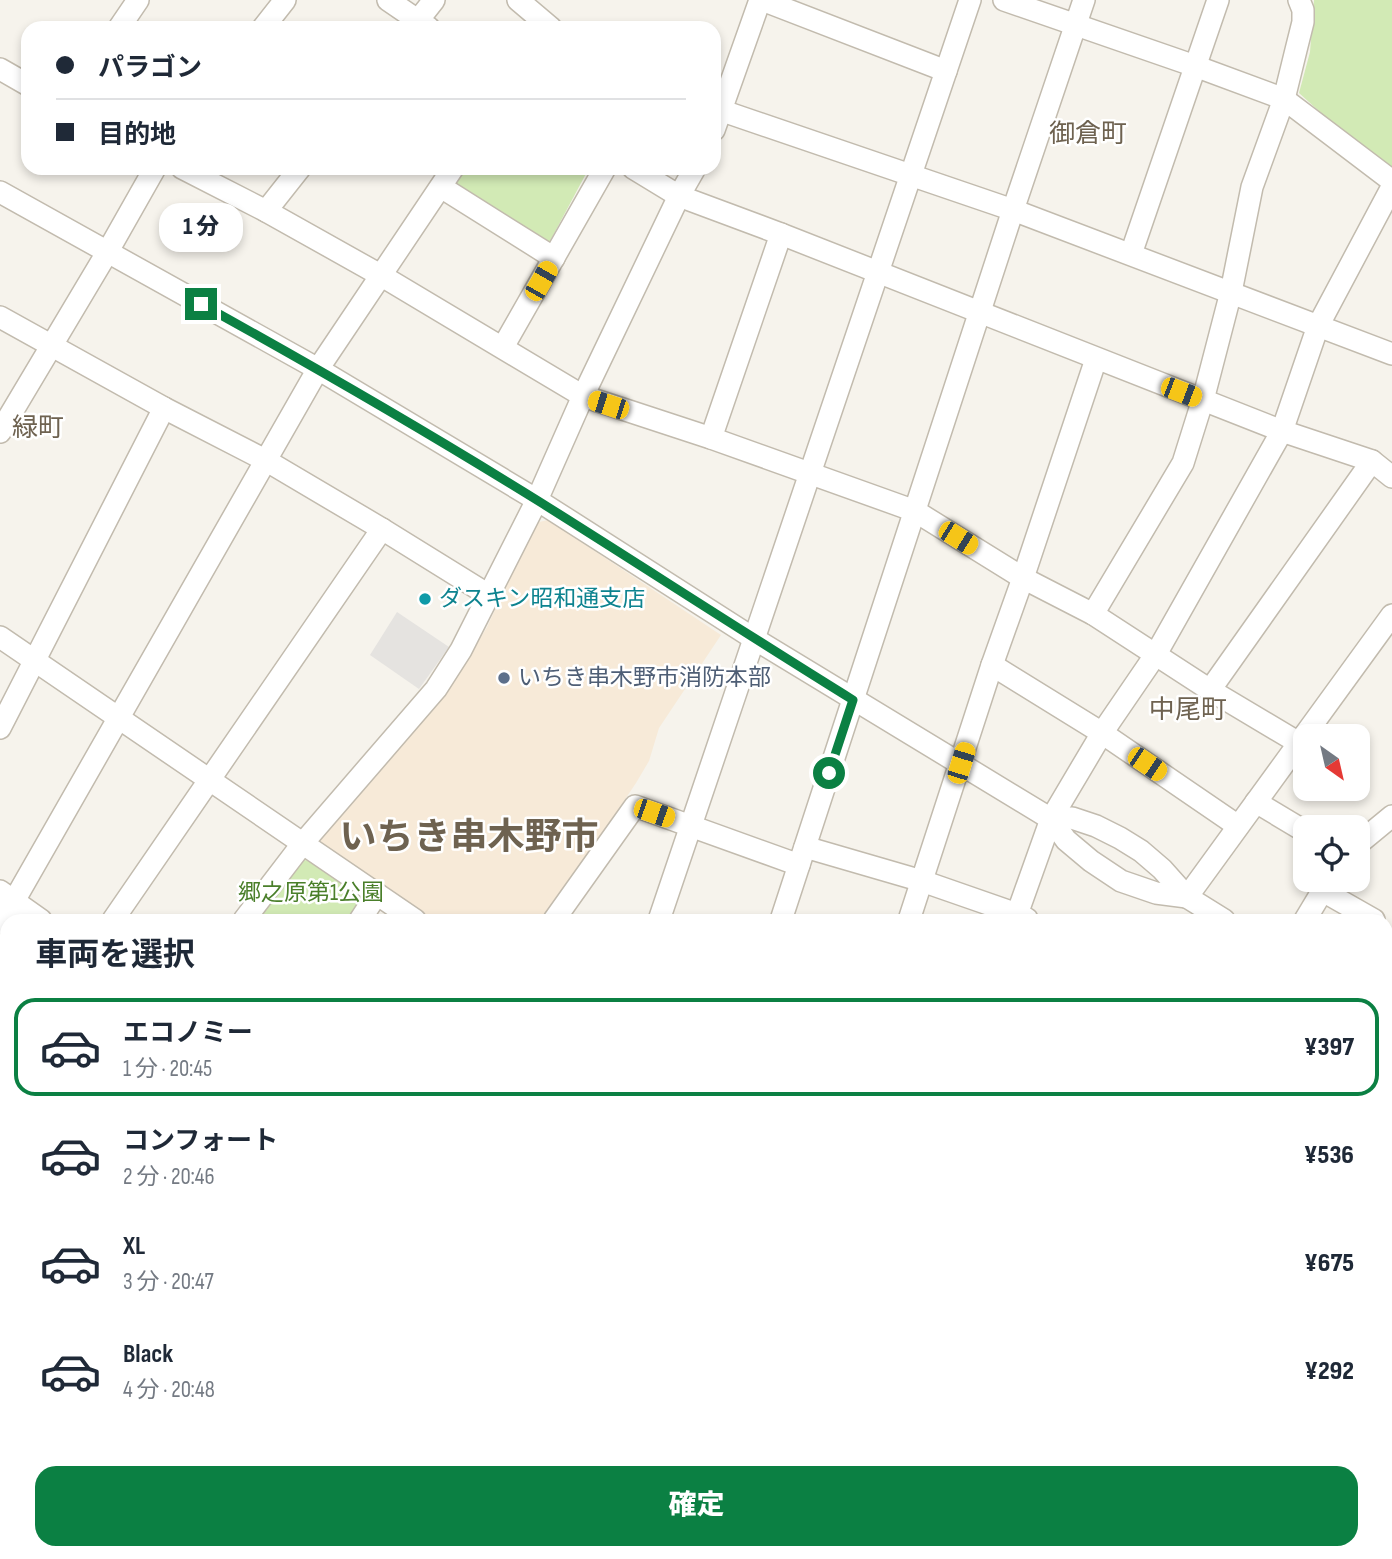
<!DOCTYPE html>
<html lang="ja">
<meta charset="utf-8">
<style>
body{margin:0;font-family:"Sofia Sans Condensed","Noto Sans JP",sans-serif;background:#f2f2f3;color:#1f2937;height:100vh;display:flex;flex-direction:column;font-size:26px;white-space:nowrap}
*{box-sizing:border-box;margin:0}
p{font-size:23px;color:#747a83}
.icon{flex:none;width:38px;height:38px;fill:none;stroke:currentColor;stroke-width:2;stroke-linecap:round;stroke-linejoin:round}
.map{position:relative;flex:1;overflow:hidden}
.sheet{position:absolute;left:0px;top:914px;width:1393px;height:646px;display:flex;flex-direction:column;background:#fff;border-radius:21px 21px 0 0;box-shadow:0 4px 10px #0003}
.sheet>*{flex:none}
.banner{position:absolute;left:21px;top:21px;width:700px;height:154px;border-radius:21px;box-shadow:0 4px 10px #0003;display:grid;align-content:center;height:154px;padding:0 35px;background:#fff}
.needle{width:46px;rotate:146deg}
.controls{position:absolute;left:1293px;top:724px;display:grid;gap:14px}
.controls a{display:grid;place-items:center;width:77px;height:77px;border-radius:14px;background:#fff;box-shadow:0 4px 10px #0003;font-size:35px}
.end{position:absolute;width:32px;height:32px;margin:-16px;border:9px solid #0b8043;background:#fff;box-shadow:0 0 0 4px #fff}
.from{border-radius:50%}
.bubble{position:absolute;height:49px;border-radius:21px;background:#fff;box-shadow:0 4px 10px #0003;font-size:23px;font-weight:800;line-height:49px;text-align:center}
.car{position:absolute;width:21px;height:42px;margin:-21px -10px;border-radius:9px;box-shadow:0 0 5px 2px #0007;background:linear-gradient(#f5c518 24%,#345 0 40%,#f5c518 0 76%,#345 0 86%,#f5c518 0)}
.banner b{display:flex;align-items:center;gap:24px;height:66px;font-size:26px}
.banner b+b{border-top:2px solid #e0e1e3}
.banner i{width:18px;height:18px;background:#1f2937}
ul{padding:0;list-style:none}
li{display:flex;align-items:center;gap:21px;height:98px;margin:0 14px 10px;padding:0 21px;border:4px solid transparent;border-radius:21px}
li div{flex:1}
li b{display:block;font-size:26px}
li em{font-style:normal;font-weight:800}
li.on{border-color:#0b8043}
li>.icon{width:63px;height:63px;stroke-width:1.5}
h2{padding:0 35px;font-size:32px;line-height:84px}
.cta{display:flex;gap:14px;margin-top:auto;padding:14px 35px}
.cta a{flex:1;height:80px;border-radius:21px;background:#0b8043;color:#fff;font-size:28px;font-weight:800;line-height:80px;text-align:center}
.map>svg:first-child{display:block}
.commercial{fill:#f7ead8}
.green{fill:#d2eab5}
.parking{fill:#e5e3e0}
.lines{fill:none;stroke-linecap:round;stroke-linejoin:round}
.minor-casing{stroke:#c2bbae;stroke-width:24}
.major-casing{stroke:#e6c16a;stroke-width:30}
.highway-casing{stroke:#e0a43c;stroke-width:35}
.minor{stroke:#fff;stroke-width:21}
.major{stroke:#ffe39c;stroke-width:26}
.highway{stroke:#ffcf6e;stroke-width:32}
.route{stroke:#0b8043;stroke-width:9}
.culture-dot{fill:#0f9aa8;stroke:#fff;stroke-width:2.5}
.service-dot{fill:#5c6f8a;stroke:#fff;stroke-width:2.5}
.labels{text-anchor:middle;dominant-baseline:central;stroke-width:5;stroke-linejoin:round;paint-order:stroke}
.culture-label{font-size:23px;fill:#0d838f;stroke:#fff;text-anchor:start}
.service-label{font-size:23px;fill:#4e5e75;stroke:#fff;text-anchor:start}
.park-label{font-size:23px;fill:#4a7f2a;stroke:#fff}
.quarter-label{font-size:26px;fill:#6e6250;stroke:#fff}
.town-label{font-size:37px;font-weight:bold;fill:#6e6250;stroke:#fff}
</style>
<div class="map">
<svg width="1392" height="1559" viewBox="0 0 1392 1559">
<rect width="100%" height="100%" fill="#f6f3ec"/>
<!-- commercial -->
<path class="commercial" d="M548,520L721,635L659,728L649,761L636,783L544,920H430L321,844V839L410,735L454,681L487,627L535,523Z"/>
<!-- green -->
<g class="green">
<path d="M1314,0H1392V169L1363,151L1299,93L1310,52Z"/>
<path d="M456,168H589L549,243L446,182Z"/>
<path d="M303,860L314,861L364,895L353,920H272L264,915L262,909Z"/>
<path d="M153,1552H245L241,1559H150Z"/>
</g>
<!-- parking -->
<path class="parking" d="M397,612L449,647L419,689L370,655Z"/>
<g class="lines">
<defs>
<g id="minor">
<path d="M388,0L429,28"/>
<path d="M518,0L551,28"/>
<path d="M762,0L946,71"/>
<path d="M1004,0L1195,66L1284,99L1392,181"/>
<path d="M119,28L138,0"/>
<path d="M263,28L285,0"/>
<path d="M412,28L434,0"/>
<path d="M0,69L28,85"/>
<path d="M714,108L1013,210L1392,354"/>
<path d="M714,130L760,0"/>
<path d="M182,168L266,211L382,276L583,396L711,438L915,511L1023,578L1093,614L1210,690L1299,743"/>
<path d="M633,168L679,196L781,234L1282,431L1372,461L1392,477"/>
<path d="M441,187L554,258"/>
<path d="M0,192L318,369L537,500L753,638L1051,819L1066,840L1091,861L1121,881L1156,893L1187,897"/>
<path d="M266,211L300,168"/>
<path d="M1131,254L1218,0"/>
<path d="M0,317L164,408L267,461L382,529L490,596"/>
<path d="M503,347L605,168"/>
<path d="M0,432L108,251L155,168"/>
<path d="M711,438L781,234"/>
<path d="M1093,614L1183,463L1204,396L1231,292L1252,187L1284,99L1296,50L1303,22V10L1299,0"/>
<path d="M0,637L415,920"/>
<path d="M992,665L1102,733L1238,826"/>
<path d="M1210,690L1372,461"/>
<path d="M0,728L164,408"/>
<path d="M1256,802L1306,832"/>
<path d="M1051,819L1072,818L1096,826L1120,838L1141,851L1162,869L1187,897L1224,920"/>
<path d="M1358,844L1392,816"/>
<path d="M805,847L922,881L1017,914L1027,919"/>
<path d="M0,891L41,920"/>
<path d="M1323,891L1374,920"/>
<path d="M1187,897L1392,615"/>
<path d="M113,920L382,529"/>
<path d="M244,920L303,843L436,689L461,650L537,500L583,396L679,196L695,168"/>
<path d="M360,920L377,894"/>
<path d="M554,920L635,806L799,865"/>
<path d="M659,920L970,0"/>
<path d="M781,920L1013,210L1084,0"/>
<path d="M909,920L992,665L1023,578L1096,359"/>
<path d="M1015,920L1051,819L1102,733L1156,654L1282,431L1318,326L1392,187"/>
<path d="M1305,920L1329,880"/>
<path d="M0,923L14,901L318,369L453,168"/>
<path d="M1386,1047L1392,1058"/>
<path d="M0,1051L7,1055"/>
<path d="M0,1088L7,1076"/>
<path d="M1386,1126L1392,1115"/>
<path d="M0,1148L7,1151"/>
<path d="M1386,1157L1392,1168"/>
<path d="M1386,1319L1392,1317"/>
<path d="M0,1393L7,1370"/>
<path d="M0,1411L7,1414"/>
<path d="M1386,1460L1392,1462"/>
<path d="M1386,1492L1392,1481"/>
<path d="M321,1552L329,1555"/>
<path d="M870,1552L872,1559"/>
<path d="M988,1552L1022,1559"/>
<path d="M1149,1552L1151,1559"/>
<path d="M0,1554L10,1559"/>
<path d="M38,1559L42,1552"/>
<path d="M143,1559L146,1552"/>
<path d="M251,1559L255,1552"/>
<path d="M648,1559L670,1552"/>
<path d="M1232,1559L1236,1552"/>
<path d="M1348,1559L1352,1552"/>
</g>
<path id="major" d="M552,1559L555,1552"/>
<g id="highway">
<path d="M0,1278L7,1281"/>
<path d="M613,1552L627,1559"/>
</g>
</defs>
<!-- minor casing -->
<use href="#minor" class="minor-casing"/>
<!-- major casing -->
<use href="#major" class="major-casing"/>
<!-- highway casing -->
<use href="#highway" class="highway-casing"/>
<!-- minor -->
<use href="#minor" class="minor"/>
<!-- major -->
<use href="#major" class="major"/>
<!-- highway -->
<use href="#highway" class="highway"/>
</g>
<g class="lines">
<!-- route -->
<path class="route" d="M201,304C315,367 429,433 540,502C645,568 748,635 853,700L829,773"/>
</g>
<!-- markers -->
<circle class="culture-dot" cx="425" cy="599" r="7"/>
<circle class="service-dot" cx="504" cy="678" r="7"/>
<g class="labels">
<!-- culture labels -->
<g class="culture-label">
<text x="439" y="599">ダスキン昭和通支店</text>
</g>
<!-- service labels -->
<g class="service-label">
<text x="518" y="678">いちき串木野市消防本部</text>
</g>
<!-- park labels -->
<g class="park-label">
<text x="311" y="893">郷之原第1公園</text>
</g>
<!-- quarter labels -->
<g class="quarter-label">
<text x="1088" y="134">御倉町</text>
<text x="38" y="428">緑町</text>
<text x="1188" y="710">中尾町</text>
</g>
<!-- town labels -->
<g class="town-label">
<text x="469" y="838">いちき串木野市</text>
</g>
</g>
</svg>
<div class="controls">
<a><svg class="needle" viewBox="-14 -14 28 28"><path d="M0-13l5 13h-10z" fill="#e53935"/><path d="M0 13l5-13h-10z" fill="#747a83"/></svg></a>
<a><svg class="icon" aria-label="locate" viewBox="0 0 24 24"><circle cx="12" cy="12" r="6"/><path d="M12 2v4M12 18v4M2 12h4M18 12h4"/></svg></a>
</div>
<i class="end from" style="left:829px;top:773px"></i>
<i class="end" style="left:201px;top:304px"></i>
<div class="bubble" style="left:159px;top:203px;width:84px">1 分</div>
<i class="car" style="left:541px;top:281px;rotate:30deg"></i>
<i class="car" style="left:1181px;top:392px;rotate:111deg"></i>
<i class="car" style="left:608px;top:405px;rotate:288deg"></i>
<i class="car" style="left:958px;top:538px;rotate:122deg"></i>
<i class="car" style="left:961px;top:763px;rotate:17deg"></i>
<i class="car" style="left:1147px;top:764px;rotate:124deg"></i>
<i class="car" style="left:654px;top:813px;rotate:109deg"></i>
<div class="banner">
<b><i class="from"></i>パラゴン</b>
<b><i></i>目的地</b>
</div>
<section class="sheet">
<h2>車両を選択</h2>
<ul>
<li class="on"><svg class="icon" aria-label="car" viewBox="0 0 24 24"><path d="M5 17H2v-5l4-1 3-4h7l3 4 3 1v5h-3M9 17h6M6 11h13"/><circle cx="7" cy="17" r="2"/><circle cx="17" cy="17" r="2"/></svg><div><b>エコノミー</b><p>1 分 · 20:45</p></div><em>¥397</em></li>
<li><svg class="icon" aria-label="car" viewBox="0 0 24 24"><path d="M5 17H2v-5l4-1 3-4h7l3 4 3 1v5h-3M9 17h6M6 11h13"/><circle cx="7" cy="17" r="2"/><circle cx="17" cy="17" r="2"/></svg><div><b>コンフォート</b><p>2 分 · 20:46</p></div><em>¥536</em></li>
<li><svg class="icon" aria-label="car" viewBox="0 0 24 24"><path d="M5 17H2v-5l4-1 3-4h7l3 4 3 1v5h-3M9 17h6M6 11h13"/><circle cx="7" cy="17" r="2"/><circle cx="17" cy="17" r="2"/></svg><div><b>XL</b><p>3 分 · 20:47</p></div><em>¥675</em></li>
<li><svg class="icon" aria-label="car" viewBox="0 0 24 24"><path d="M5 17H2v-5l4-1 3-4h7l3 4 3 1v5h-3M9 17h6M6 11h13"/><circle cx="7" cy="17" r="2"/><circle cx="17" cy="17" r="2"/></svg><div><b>Black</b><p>4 分 · 20:48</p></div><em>¥292</em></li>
</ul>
<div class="cta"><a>確定</a></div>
</section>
</div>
